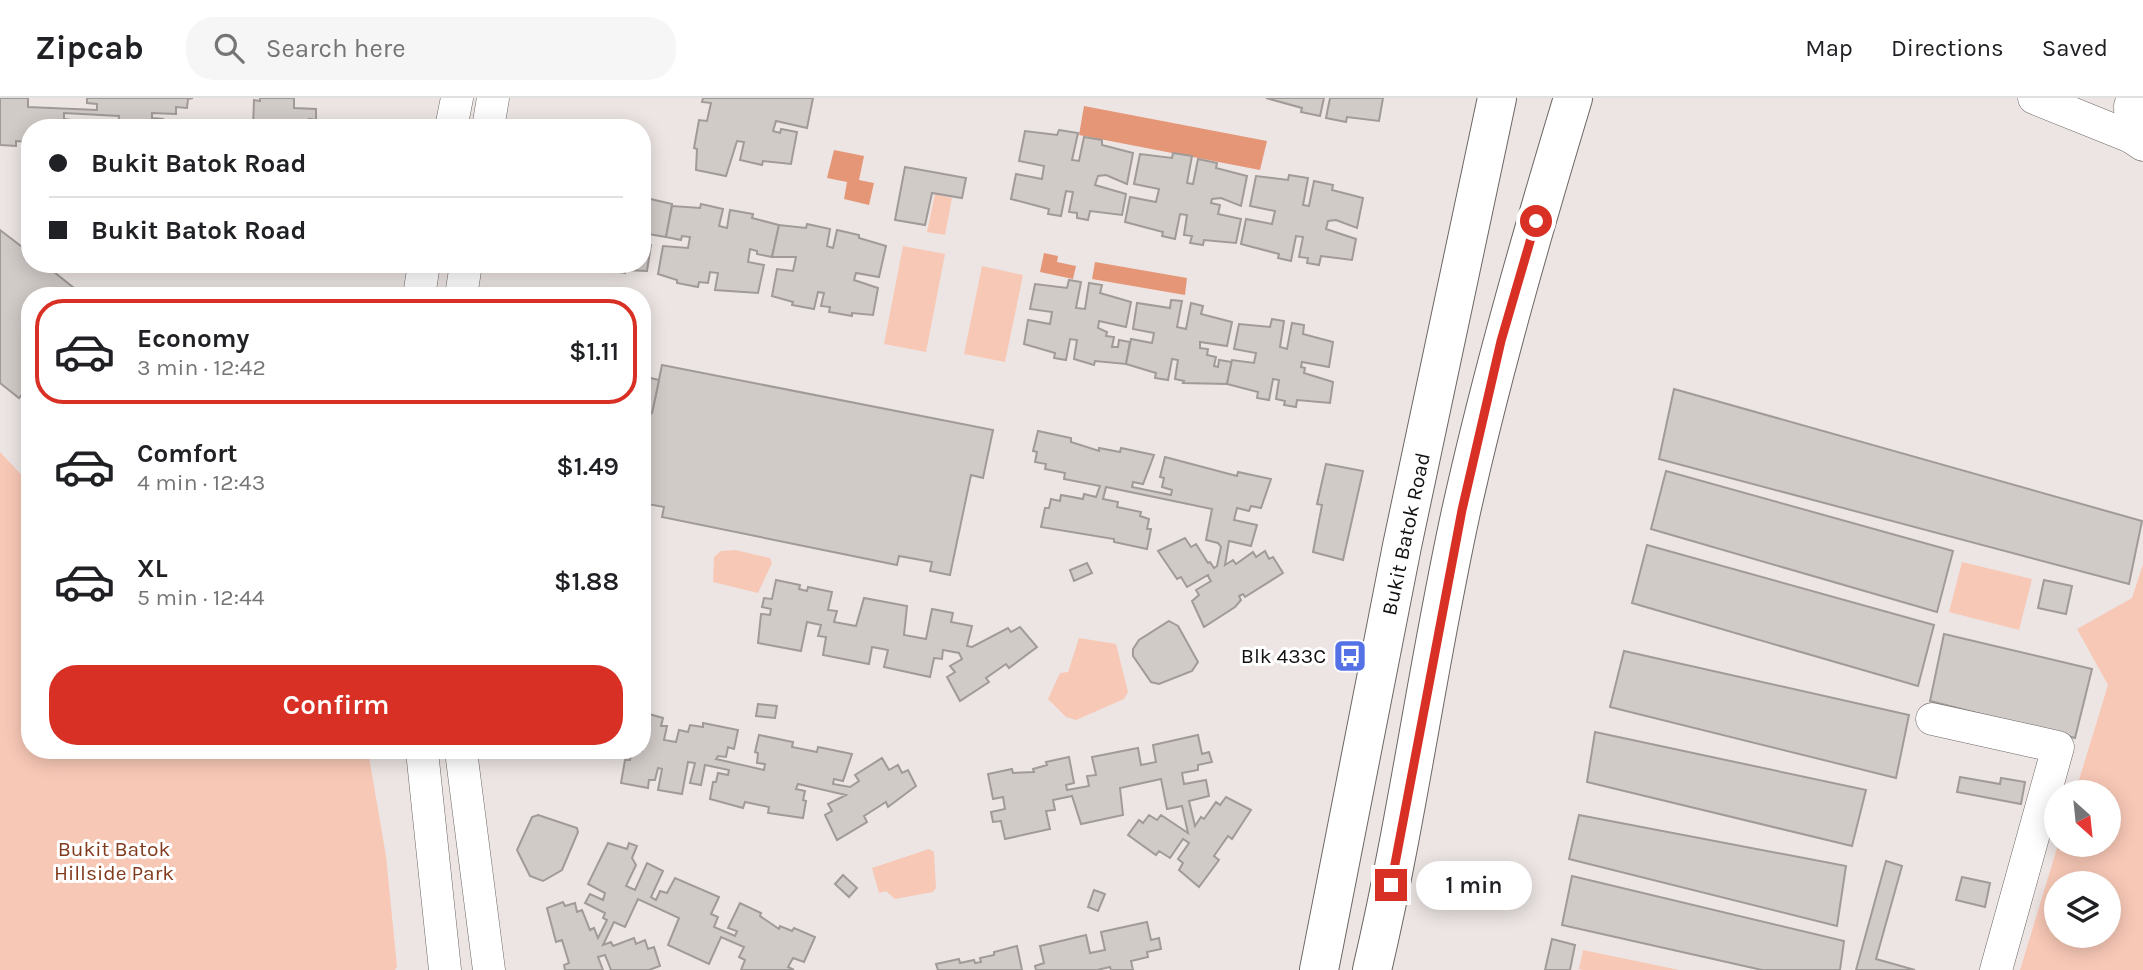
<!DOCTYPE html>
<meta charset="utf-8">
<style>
body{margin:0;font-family:Karla,sans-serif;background:#f6f6f6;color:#202124;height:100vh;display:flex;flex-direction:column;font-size:26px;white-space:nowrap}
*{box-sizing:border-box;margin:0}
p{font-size:23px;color:#757577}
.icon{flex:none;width:38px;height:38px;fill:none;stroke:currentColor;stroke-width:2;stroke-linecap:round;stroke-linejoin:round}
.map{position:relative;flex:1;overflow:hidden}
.drawer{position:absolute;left:21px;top:189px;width:630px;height:472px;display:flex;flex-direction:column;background:#fff;border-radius:28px;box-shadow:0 4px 18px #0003}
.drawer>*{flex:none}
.hud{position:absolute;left:21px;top:21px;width:630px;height:154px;border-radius:28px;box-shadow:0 4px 18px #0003;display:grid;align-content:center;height:154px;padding:0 28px;background:#fff}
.needle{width:46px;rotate:153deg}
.tools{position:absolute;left:2044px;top:682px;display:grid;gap:14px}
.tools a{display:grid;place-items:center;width:77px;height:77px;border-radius:50%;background:#fff;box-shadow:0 4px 18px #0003;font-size:35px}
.end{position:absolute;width:32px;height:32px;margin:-16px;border:9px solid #d93025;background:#fff;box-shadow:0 0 0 4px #fff}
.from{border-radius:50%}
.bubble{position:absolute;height:49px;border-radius:24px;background:#fff;box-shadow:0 4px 18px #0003;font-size:23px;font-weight:600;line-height:49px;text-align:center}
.hud b{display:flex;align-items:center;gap:24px;height:66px;font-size:26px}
.hud b+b{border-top:2px solid #e0e0e0}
.hud i{width:18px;height:18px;background:#202124}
ul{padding:12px 0 0;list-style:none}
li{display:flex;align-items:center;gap:21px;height:105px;margin:0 14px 10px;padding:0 14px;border:4px solid transparent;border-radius:28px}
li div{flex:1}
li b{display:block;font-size:26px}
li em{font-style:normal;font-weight:600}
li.selected{border-color:#d93025}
li>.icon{width:63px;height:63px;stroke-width:1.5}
.cta{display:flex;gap:14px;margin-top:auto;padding:14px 28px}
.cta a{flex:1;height:80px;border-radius:28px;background:#d93025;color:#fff;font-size:28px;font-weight:600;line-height:80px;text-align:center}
header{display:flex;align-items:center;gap:42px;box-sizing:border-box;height:98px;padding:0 35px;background:#fff;border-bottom:2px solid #e0e0e0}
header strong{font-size:33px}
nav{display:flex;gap:38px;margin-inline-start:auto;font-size:24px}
.search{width:490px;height:63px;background:#f6f6f6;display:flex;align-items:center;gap:18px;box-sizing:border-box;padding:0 24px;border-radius:28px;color:#757577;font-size:26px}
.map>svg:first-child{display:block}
.green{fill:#f8c8b6;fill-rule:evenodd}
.water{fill:#e59677}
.building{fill:#d1cbc8;stroke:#a09a98;stroke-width:2}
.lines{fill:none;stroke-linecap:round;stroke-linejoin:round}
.minor-casing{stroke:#6c6664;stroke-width:33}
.major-casing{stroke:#6c6664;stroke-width:40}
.minor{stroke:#fff;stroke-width:32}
.major{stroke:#fff;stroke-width:38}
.route{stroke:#d93025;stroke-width:9}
.labels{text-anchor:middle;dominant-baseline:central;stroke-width:6;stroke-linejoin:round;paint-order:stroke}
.street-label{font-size:21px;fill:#131110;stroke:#fff}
.poi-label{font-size:21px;fill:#131110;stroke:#fff;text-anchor:end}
.park-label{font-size:21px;fill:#823a1c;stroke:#fff}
</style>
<header>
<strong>Zipcab</strong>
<div class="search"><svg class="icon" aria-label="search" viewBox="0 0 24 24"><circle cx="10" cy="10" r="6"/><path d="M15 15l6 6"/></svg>Search here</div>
<nav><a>Map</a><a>Directions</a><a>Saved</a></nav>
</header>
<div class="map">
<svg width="2143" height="872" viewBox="0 0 2143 872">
<rect width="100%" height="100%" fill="#ece5e3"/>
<!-- green -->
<g class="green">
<path d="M935,96L952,100L945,137L927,134Z"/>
<path d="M903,148L945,156L926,254L884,246Z"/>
<path d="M982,168L1023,177L1005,264L964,256Z"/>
<path d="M0,354L30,386V653H368L386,758L397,869L395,872H0Z"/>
<path d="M735,452L770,460L772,465L758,495L713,484L714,459L721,453Z"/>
<path d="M1962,464L2032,481L2019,532L1949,514Z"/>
<path d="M2143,466V872H2020L2058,747H2109V695H2075L2108,587L2077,531L2132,500ZM2056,786H2109V838H2056Z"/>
<path d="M1079,540L1116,546L1128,594L1124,601L1076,622L1066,619L1048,601L1060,575L1068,574Z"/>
<path d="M929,751L934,754L936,790L933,794L895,801L886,793L879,795L872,770Z"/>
<path d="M1583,852L1679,872H1583L1579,871Z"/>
</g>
<!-- water -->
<g class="water">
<path d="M1084,8L1267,43L1260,72L1079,37Z"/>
<path d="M834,52L864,58L859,82L874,85L869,107L844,101L847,84L827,80Z"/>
<path d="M1044,155L1058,158L1057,164L1076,168L1073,181L1040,174Z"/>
<path d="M1095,164L1187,180L1185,197L1092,181Z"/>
</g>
<!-- building -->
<g class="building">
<path d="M0,0H28V9L97,12V6L87,5V0H193L188,1L187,10L176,9V16L152,15V20L163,21L162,29L118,30L119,18L64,15V21L72,22L71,30H30V44L16,43V48L0,47Z"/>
<path d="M260,0H294V10L316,11V22L309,21L308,30H287V25H282L281,30H253L254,2L260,3Z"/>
<path d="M703,0H813L807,30L776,23L773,33L780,35L781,31L797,34L791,66L763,63L762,67L740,62L744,44L737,43L726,78L696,72L697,51L694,50L699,22L707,23L711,5L702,4Z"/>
<path d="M1266,0H1324L1320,18L1301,14L1302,10Z"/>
<path d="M1330,0H1383L1379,23L1347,19L1346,24L1326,20Z"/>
<path d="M1059,32L1078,35L1072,62L1079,63L1084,39L1102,42V47L1133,55L1127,86L1106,77L1098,78L1095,87L1126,96L1122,117L1090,113L1088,122L1077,120V115L1069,114L1073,94L1066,93L1061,118L1048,116L1049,111L1011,101L1016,76L1042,81L1044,68L1019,63L1025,33L1057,37Z"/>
<path d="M1173,55L1192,58L1187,85L1193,86L1198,61L1217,65L1216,70L1247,78L1241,108L1221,100L1212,101L1211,105L1220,107L1218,116L1241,121L1236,145L1204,142L1203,147L1190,145L1192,138L1184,137L1187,117L1180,116L1175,141L1162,138L1163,134L1125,124L1130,99L1156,104L1159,91L1134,86L1140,56L1172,60Z"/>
<path d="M905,69L966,80L962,100L932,95L925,127L895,122Z"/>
<path d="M1289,77L1308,80L1303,107L1309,108L1314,83L1333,87L1332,92L1363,100L1357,130L1336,122L1328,123L1326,131L1356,141L1352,162L1321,158L1319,167L1307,165L1308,160L1299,159L1303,139L1296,138L1291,163L1278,160L1279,156L1241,146L1246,121L1272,126L1275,113L1250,108L1256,78L1288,82Z"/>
<path d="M642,99L672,106L666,139L642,135Z"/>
<path d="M701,106L723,111L719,128L727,130L730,112L753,116L752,120L779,127L772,159L757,156V153L750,151L748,164L764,167L758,195L715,192L718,175L710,174L708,185L699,184L698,189L677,185V182L658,176L663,148L688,150L690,139L682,138L681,142L666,139L672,108L700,110Z"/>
<path d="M807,126L830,131L827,148L833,150L837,132L859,137V140L886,148L879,179L856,175L854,182L878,190L873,217L852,215V218L829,214L830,209L821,208L824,195L818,194L814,211L792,207L793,204L772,198L777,171L793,173L796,159H772L779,127L806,130Z"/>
<path d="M0,132L30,155V166H44L84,198H30V286L19,300L0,285Z"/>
<path d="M642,145L651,147L647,173L625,172V175L603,171L604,166H642Z"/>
<path d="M1069,182L1081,184L1076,210L1085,211L1089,185L1102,187L1100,195L1131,204L1126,229L1099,223L1098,230L1107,234L1106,238L1114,239L1112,249H1118L1119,242L1130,244L1126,266L1095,263L1094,267L1074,261L1077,242L1070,241L1066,262L1054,260L1055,255L1024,246L1028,222L1050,226L1052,214L1030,211L1035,186L1067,190Z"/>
<path d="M1171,202L1182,203L1177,229L1186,231L1191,205L1203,208L1201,216L1232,224L1227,248L1200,244V250L1208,251L1207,257L1216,259L1214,268L1218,269L1219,262L1232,264L1227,286L1183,285L1184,283L1175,281L1178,262L1172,261L1168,282L1155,280L1156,275L1126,266L1131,241L1152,245L1154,235L1133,231L1137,205L1170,210Z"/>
<path d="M1272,221L1284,223L1280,249L1287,251L1292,225L1304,227L1303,236L1333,244L1329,269L1302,264L1301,269L1305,270L1304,275L1333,284L1330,305L1297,302L1296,309L1284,307L1285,303L1276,301L1279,282L1273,281L1269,302L1257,300L1258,294L1227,286L1232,262L1254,265L1256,255L1234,251L1239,226L1270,229Z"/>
<path d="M662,267L993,332L983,380L971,377L950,477L930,473L932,464L899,458L897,467L662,419L664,409L642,405V339L647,314L652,315Z"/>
<path d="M642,278L659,282L652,315L647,314L642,339Z"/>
<path d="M1674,291L2142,423L2129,486L1659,361Z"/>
<path d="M1038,333L1071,340V344L1099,353V350L1120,354L1121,350L1154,357L1143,386L1133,384L1132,389L1171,397L1172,392L1162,389L1164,380L1160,379L1165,359L1237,378L1238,374L1271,381L1261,410L1251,408L1249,413L1237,410L1234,422L1257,427L1251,448L1229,443L1225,467L1233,462L1236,466L1253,454L1256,459L1265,453L1269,461L1273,459L1283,475L1245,499L1243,496L1239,498L1241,502L1235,509L1204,529L1192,503L1199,497L1196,492L1211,483L1209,480L1208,477L1187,489L1181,479L1177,481L1158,453L1185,440L1191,449L1196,446L1208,465L1210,464L1214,470L1217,468L1221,449L1218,445L1206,442L1212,411L1106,389L1103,401L1118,404L1117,409L1141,414L1140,418L1149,421L1147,431H1151L1147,451L1114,444V441L1041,429L1045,410H1049L1051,401L1060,403L1061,397L1083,401L1084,396L1096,399L1100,388L1064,381L1065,375L1045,371L1046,366L1035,364L1037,354L1033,353Z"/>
<path d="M1326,366L1363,373L1343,462L1313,454L1322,407L1317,406Z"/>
<path d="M1666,373L1953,453L1937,514L1651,431Z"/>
<path d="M1647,447L1934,527L1918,588L1632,505Z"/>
<path d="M1087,465L1092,475L1074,483L1070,472Z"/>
<path d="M776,482L800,487L799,491L807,493L808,489L832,494L828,512L837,513L834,524L856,528L864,500L907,508L904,537L926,541L932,511L953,515L951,524L972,528L967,548L972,549L1008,530L1011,534L1020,529L1037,549L1009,570L1006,566L986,580L989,584L960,603L947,579L955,574L950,568L962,561L959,555L943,552L942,561L934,560L930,579L884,569L888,552L872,549L869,566L823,557L826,539L818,538L821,527L807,524L801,553L758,545L761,516L770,517L771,511L762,509L764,500L772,501Z"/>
<path d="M2044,482L2072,488L2066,516L2038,510Z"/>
<path d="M1169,523L1178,528L1198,564L1192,573L1159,586L1151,584L1133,558V551L1139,542Z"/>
<path d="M1944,536L2092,571L2075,640L1930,603Z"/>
<path d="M1624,553L1909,617L1896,680L1610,609Z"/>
<path d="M758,606L777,608L775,620L756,618Z"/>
<path d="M642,614L663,620L661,628H667L664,642L676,644L679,632L688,634L690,627L703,629V625L738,632L734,651L728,649L726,659L718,658L716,661L764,672L765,666L757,665L758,655L755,654L759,637L793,644L792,649L817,654L818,649L852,656L843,683L834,681L833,686L850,689L859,683L855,677L882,660L889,672L898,667L902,675L908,672L916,688L888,709L886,704L864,718L867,724L837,742L825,717L832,713L828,706L846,697L798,686L796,691L805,693L803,702L806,703L803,720L768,715L769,709L745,704L743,710L710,701L713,684H716L718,675L728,677L729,672L705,667L701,687L690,685L695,665L688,664L682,696L658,692L662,671L658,670L655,682H649L648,690L621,685L625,662H630L632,653H642Z"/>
<path d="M1595,634L1866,692L1852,748L1587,684Z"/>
<path d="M1198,637L1202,656L1209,654L1212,664L1198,667V672L1182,675L1184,686L1206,682L1209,698L1189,703L1195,728L1201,719L1204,721L1216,704L1220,707L1226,699L1251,712L1232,741L1228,738L1214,758L1219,762L1199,789L1179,772L1183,765L1178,761L1189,745L1183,741L1170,760L1159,753L1156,757L1128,737L1139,722L1143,725L1149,717L1157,722L1161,717L1188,735L1182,708L1167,711L1161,681L1120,690L1123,717L1081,726L1072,698L1053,702L1055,712L1046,713L1050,731L1005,741L1001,723L993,724L991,714L1005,711L1003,699L993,701L988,676L1012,671L1013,675L1034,674L1033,671L1047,667L1046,664L1069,659L1074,685L1066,687L1067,692L1089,688L1087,678L1096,677L1092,659L1138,650L1141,667L1156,664L1153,647Z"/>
<path d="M1960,679L2000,686L2001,680L2025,684L2021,706L1957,694Z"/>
<path d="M538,717L577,730L578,734L562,772L543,783L530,778L517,752L532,719Z"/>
<path d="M1579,717L1846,768L1837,828L1569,761Z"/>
<path d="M608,745L627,751L629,745L637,748L632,760L636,767L626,788L635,792L647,765L663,773L651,799L656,802L660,793L667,795L675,780L719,799L711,816L718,819L714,829L735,838L737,833L728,830L740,805L761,815L760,818L779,831L780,828L792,833L794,830L815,839L804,864L793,860L788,869L794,872H741L745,862L739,859L744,849L721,839L709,866L668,847L679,820L638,801L625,829L614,824L603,847L611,844L613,848L634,840L636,846L645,842L648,851L654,849L660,868L649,872H611L605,857L598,859L603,872H565L564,867L569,865L562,842L556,844L547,810L563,804L565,808L575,805L577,814L582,812L590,832L594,830L598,840L607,822L603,820L605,815L585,805L590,796L603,802L605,795L588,786Z"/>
<path d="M1886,763L1902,768L1876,861L1915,872H1856Z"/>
<path d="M843,777L857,790L849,799L835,786Z"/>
<path d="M1572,778L1844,843L1840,872H1762L1562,827Z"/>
<path d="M1962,779L1990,785L1985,809L1956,802Z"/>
<path d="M1094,792L1105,796L1098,813L1088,809Z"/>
<path d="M1147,824L1151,842L1159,840L1161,851L1147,854L1148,859L1131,863L1133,872H1111L1110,869L1097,872H1036L1035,868L1044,865L1040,848L1086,837L1090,855L1105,852L1101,834Z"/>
<path d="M1552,841L1575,847L1570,872H1545Z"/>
<path d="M1017,848L1022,872H938L936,866L959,861L960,865L974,862L975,865L981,864L980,860L994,857V854Z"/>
</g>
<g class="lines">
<defs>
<g id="minor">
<path d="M2034,0L2131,39L2143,47"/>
<path d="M451,30L457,0"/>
<path d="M488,30L493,0"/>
<path d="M2131,39L2130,8L2133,0"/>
<path d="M419,198L424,166"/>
<path d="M461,198L466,166"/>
<path d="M1932,621L2058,649L1996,872"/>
<path d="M422,653L445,872"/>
<path d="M461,653L489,872"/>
</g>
<g id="major">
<path d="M1319,872L1402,448L1497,0"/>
<path d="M1372,872C1408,719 1428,563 1462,409C1493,271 1532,136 1573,0"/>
</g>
</defs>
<!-- minor casing -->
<use href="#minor" class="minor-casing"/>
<!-- major casing -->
<use href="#major" class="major-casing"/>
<!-- minor -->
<use href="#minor" class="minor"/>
<!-- major -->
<use href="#major" class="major"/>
</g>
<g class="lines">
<!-- route -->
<path class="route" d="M1391,787L1462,412L1501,243L1536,123"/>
</g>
<!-- icons -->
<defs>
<symbol id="bus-square" viewBox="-11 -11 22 22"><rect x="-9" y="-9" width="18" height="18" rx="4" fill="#5471e6" stroke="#fff"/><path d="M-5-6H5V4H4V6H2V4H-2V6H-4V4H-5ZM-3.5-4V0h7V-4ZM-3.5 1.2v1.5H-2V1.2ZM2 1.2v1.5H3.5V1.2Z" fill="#fff"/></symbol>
</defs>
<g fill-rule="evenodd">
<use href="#bus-square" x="1331" y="539" width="38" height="38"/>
</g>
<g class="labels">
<!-- street labels -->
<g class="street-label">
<text transform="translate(1406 436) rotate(-78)">Bukit Batok Road</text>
</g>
<!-- poi labels -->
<g class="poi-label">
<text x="1326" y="558">Blk 433C</text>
</g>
<!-- park labels -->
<g class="park-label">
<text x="114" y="751">Bukit Batok<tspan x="114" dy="24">Hillside Park</tspan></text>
</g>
</g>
</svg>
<div class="tools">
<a><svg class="needle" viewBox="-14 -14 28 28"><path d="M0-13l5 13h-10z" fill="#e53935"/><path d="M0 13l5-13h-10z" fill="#757577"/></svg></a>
<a><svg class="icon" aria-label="layers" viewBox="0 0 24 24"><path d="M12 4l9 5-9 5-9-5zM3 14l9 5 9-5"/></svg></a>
</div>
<i class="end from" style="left:1536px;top:123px"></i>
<i class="end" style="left:1391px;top:787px"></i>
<div class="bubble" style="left:1416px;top:763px;width:116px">1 min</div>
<div class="hud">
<b><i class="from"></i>Bukit Batok Road</b>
<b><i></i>Bukit Batok Road</b>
</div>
<section class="drawer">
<ul>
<li class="selected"><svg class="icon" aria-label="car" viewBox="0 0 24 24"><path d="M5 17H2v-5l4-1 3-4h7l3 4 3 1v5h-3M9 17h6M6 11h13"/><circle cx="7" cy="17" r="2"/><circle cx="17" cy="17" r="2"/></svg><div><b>Economy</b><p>3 min · 12:42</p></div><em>$1.11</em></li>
<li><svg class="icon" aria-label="car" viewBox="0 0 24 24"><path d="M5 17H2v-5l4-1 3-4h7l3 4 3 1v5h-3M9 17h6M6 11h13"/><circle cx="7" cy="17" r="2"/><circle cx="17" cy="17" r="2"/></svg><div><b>Comfort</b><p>4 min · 12:43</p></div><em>$1.49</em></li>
<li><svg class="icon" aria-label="car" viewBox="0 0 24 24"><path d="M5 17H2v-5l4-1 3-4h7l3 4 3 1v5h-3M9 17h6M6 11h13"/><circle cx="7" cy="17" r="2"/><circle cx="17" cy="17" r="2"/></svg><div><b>XL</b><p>5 min · 12:44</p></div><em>$1.88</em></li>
</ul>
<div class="cta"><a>Confirm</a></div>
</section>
</div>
